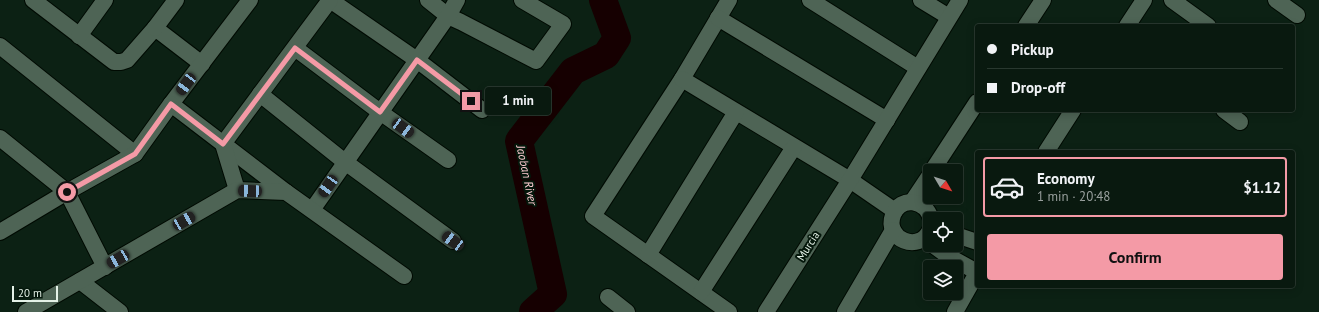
<!DOCTYPE html>
<meta charset="utf-8">
<style>
body{margin:0;font-family:"PT Sans",sans-serif;background:#122218;color:#f1f3f6;height:100vh;display:flex;flex-direction:column;font-size:15px;white-space:nowrap}
*{box-sizing:border-box;margin:0}
p{font-size:13px;color:#99a09e}
.icon{flex:none;width:22px;height:22px;fill:none;stroke:currentColor;stroke-width:2;stroke-linecap:round;stroke-linejoin:round}
.map{position:relative;flex:1;overflow:hidden}
.details{position:absolute;left:975px;top:150px;width:320px;height:138px;display:flex;flex-direction:column;background:#09190f;border-radius:4px;box-shadow:0 2px 10px #0003,0 0 0 1px #29382f}
.details>*{flex:none}
.hud{position:absolute;left:975px;top:24px;width:320px;height:88px;border-radius:4px;box-shadow:0 2px 10px #0003,0 0 0 1px #29382f;display:grid;align-content:center;height:88px;padding:0 12px;background:#09190f}
.needle{width:26px;rotate:129deg}
.controls{position:absolute;left:923px;top:164px;display:grid;gap:8px}
.controls a{display:grid;place-items:center;width:40px;height:40px;border-radius:4px;background:#09190f;box-shadow:0 2px 10px #0003,0 0 0 1px #29382f;font-size:20px}
.scale{position:absolute;left:12px;bottom:10px;width:46px;box-sizing:border-box;padding-left:4px;border:2px solid #e4f1e7;border-top:0;font-size:11px;line-height:14px;white-space:nowrap;color:#e4f1e7;-webkit-text-stroke:3px #04170b;paint-order:stroke}
.end{position:absolute;width:18px;height:18px;margin:-9px;border:5px solid #f49aa6;background:#111;box-shadow:0 0 0 2px #111}
.from{border-radius:50%}
.bubble{position:absolute;height:28px;border-radius:4px;background:#09190f;box-shadow:0 2px 10px #0003,0 0 0 1px #29382f;font-size:13px;font-weight:700;line-height:28px;text-align:center}
.car{position:absolute;width:12px;height:24px;margin:-12px -6px;border-radius:5px;box-shadow:0 0 3px 1px #0007;background:linear-gradient(#222 24%,#8ab4d8 0 40%,#222 0 76%,#8ab4d8 0 86%,#222 0)}
.hud b{display:flex;align-items:center;gap:14px;height:38px;font-size:15px}
.hud b+b{border-top:1px solid #29382f}
.hud i{width:10px;height:10px;background:#f1f3f6}
ul{padding:7px 0 0;list-style:none}
li{display:flex;align-items:center;gap:12px;height:60px;margin:0 8px 6px;padding:0 4px;border:2px solid transparent;border-radius:4px}
li div{flex:1}
li b{display:block;font-size:15px}
li em{font-style:normal;font-weight:700}
li.active{border-color:#f49aa6}
li>.icon{width:36px;height:36px;stroke-width:1.5}
.primary-button{display:flex;gap:8px;margin-top:auto;padding:8px 12px}
.primary-button a{flex:1;height:46px;border-radius:4px;background:#f49aa6;color:#111;font-size:16px;font-weight:700;line-height:46px;text-align:center}
.map>svg:first-child{display:block}
.lines{fill:none;stroke-linecap:round;stroke-linejoin:round}
.river{stroke:#160001;stroke-width:28}
.minor-casing{stroke:#000a02;stroke-width:18}
.minor{stroke:#4e6455;stroke-width:16}
.route{stroke:#f49aa6;stroke-width:5}
.labels{text-anchor:middle;dominant-baseline:central;stroke-width:4;stroke-linejoin:round;paint-order:stroke}
.street-label{font-size:11px;fill:#e4f1e7;stroke:#04170b}
.water-label{font-size:12px;font-style:italic;fill:#ffcdd3;stroke:#04170b}
</style>
<div class="map">
<svg width="1319" height="312" viewBox="0 0 1319 312">
<rect width="100%" height="100%" fill="#0c2114"/>
<g class="lines">
<!-- river -->
<path class="river" d="M533,312L553,294L519,141L573,71L606,55L617,38L603,0"/>
<defs>
<g id="minor">
<path d="M33,0L114,62H121L127,60L155,28L202,64"/>
<path d="M250,0L171,104L286,192"/>
<path d="M330,0L417,60L482,110"/>
<path d="M428,0L448,16L461,22L536,61L563,24L522,0"/>
<path d="M729,0L682,79L593,216L729,312"/>
<path d="M810,0L918,68"/>
<path d="M921,0L949,17"/>
<path d="M1172,0L1208,26"/>
<path d="M1276,0L1297,15"/>
<path d="M718,18L887,120"/>
<path d="M1026,26L1043,0"/>
<path d="M1127,26L1144,0"/>
<path d="M155,28L176,0"/>
<path d="M79,36L105,0"/>
<path d="M0,46L135,154"/>
<path d="M295,48L380,112L448,160"/>
<path d="M682,79L850,180L895,211"/>
<path d="M260,94L345,162L453,241"/>
<path d="M1224,110L1240,122"/>
<path d="M0,138L67,192L105,267"/>
<path d="M1046,152L1073,110"/>
<path d="M932,171L977,102"/>
<path d="M237,190L223,144L330,0"/>
<path d="M912,202L930,175"/>
<path d="M312,210L448,16L457,0"/>
<path d="M930,230C919,254 884,239 893,215C901,195 926,200 931,219"/>
<path d="M0,232L67,192L135,154L171,104"/>
<path d="M956,235L977,242"/>
<path d="M933,245L948,256L977,272"/>
<path d="M648,255L736,112"/>
<path d="M80,281L120,312"/>
<path d="M701,292L794,147"/>
<path d="M608,297L627,312"/>
<path d="M26,312L237,190L286,192L404,276"/>
<path d="M766,312L850,180L960,0"/>
<path d="M845,312L893,230"/>
<path d="M955,312L977,273"/>
</g>
</defs>
<!-- minor casing -->
<use href="#minor" class="minor-casing"/>
<!-- minor -->
<use href="#minor" class="minor"/>
</g>
<g class="lines">
<!-- route -->
<path class="route" d="M67,192L135,154L171,104L223,144L295,48L380,112L417,60L471,101"/>
</g>
<g class="labels">
<!-- street labels -->
<g class="street-label">
<text transform="translate(808 246) rotate(-58)">Murcia</text>
</g>
<!-- water labels -->
<g class="water-label">
<text transform="translate(527 175) rotate(78)">Jaoban River</text>
</g>
</g>
</svg>
<div class="controls">
<a><svg class="needle" viewBox="-14 -14 28 28"><path d="M0-13l5 13h-10z" fill="#e53935"/><path d="M0 13l5-13h-10z" fill="#99a09e"/></svg></a>
<a><svg class="icon" aria-label="locate" viewBox="0 0 24 24"><circle cx="12" cy="12" r="6"/><path d="M12 2v4M12 18v4M2 12h4M18 12h4"/></svg></a>
<a><svg class="icon" aria-label="layers" viewBox="0 0 24 24"><path d="M12 4l9 5-9 5-9-5zM3 14l9 5 9-5"/></svg></a>
</div>
<div class="scale">20 m</div>
<i class="end from" style="left:67px;top:192px"></i>
<i class="end" style="left:471px;top:101px"></i>
<div class="bubble" style="left:485px;top:87px;width:66px">1 min</div>
<i class="car" style="left:186px;top:84px;rotate:217deg"></i>
<i class="car" style="left:403px;top:128px;rotate:126deg"></i>
<i class="car" style="left:328px;top:186px;rotate:215deg"></i>
<i class="car" style="left:250px;top:191px;rotate:272deg"></i>
<i class="car" style="left:184px;top:221px;rotate:60deg"></i>
<i class="car" style="left:453px;top:241px;rotate:306deg"></i>
<i class="car" style="left:118px;top:259px;rotate:240deg"></i>
<div class="hud">
<b><i class="from"></i>Pickup</b>
<b><i></i>Drop-off</b>
</div>
<section class="details">
<ul>
<li class="active"><svg class="icon" aria-label="car" viewBox="0 0 24 24"><path d="M5 17H2v-5l4-1 3-4h7l3 4 3 1v5h-3M9 17h6M6 11h13"/><circle cx="7" cy="17" r="2"/><circle cx="17" cy="17" r="2"/></svg><div><b>Economy</b><p>1 min · 20:48</p></div><em>$1.12</em></li>
</ul>
<div class="primary-button"><a>Confirm</a></div>
</section>
</div>
